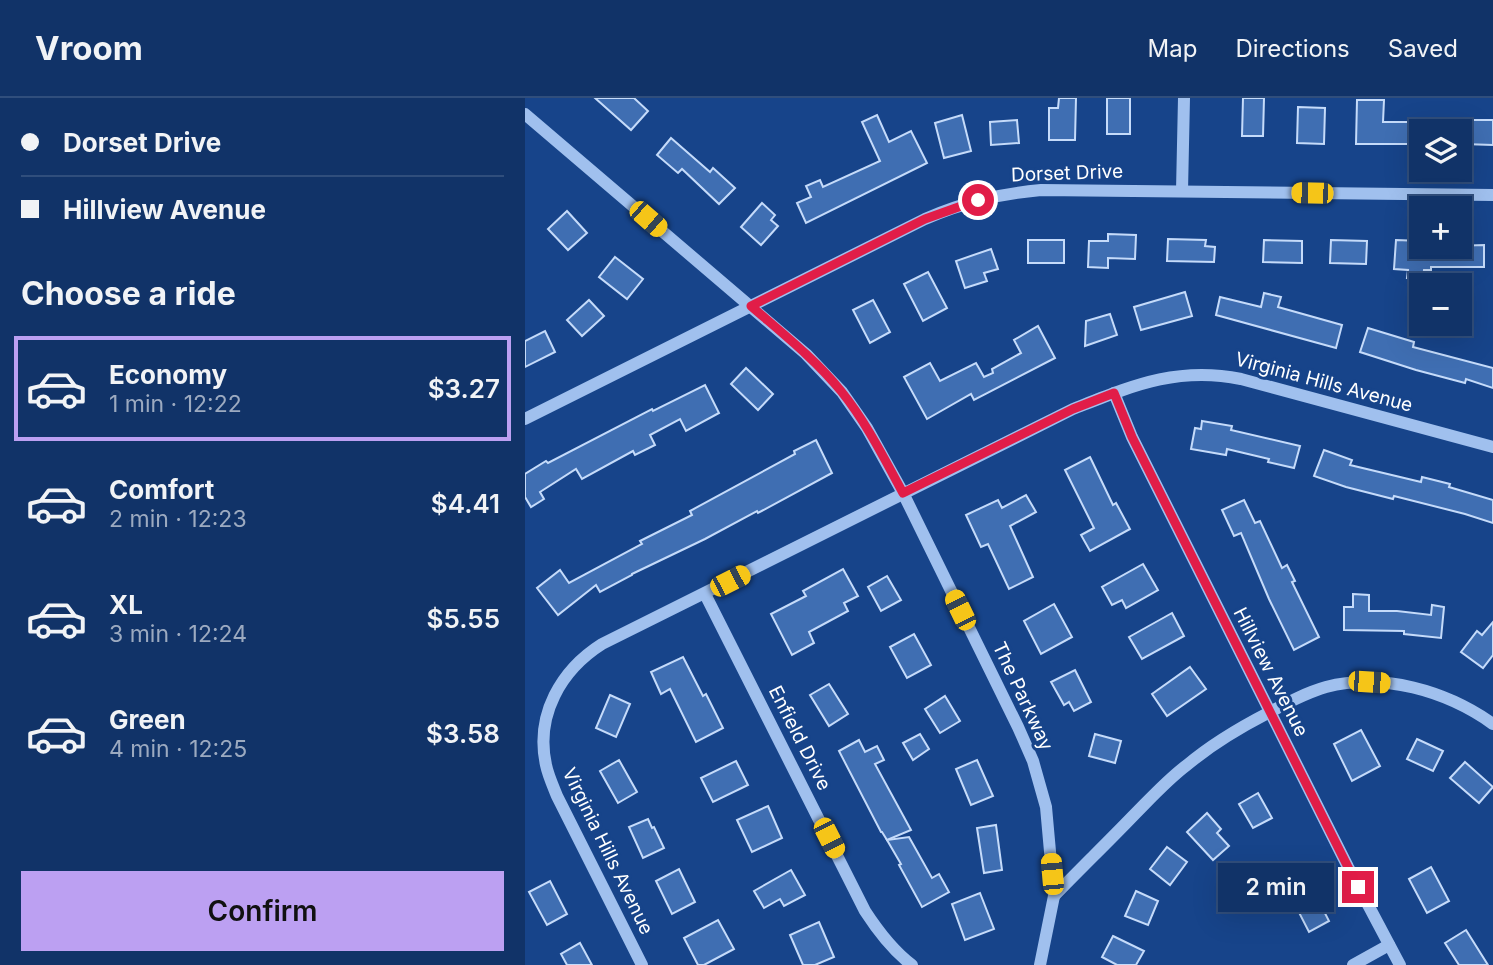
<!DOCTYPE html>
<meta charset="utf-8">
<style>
body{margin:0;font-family:Inter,sans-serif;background:#1e3f71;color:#f1f3f6;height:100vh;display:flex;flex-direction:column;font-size:26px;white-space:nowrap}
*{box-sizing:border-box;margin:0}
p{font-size:23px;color:#9caac0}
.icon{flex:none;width:38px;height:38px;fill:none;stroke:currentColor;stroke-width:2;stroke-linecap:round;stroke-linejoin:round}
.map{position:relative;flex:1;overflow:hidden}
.panel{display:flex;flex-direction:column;background:#113368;width:525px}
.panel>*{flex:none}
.guide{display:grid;align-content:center;height:154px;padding:0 21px;background:#113368}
.tools{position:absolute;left:884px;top:21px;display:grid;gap:14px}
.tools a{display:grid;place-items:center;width:63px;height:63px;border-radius:0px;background:#113368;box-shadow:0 7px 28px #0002,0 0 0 2px #304e7c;font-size:35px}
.end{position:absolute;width:32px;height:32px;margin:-16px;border:9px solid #e11d48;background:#fff;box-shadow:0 0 0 4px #fff}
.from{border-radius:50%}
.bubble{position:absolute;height:49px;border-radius:0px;background:#113368;box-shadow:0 7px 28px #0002,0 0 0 2px #304e7c;font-size:23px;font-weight:600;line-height:49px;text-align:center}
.car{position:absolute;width:21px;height:42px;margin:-21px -10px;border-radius:9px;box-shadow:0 0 5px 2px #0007;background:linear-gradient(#f5c518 24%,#345 0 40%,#f5c518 0 76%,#345 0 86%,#f5c518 0)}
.guide b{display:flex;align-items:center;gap:24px;height:66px;font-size:26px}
.guide b+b{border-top:2px solid #304e7c}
.guide i{width:18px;height:18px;background:#f1f3f6}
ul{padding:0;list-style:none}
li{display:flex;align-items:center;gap:21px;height:105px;margin:0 14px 10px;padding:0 7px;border:4px solid transparent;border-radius:0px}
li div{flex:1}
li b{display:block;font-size:26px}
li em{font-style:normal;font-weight:600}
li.active{border-color:#bca0f2}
li>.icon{width:63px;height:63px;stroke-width:1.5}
h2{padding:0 21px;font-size:32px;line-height:84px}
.cta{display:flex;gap:14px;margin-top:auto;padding:14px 21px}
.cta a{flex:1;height:80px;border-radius:0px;background:#bca0f2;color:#111;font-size:28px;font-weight:600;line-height:80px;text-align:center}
header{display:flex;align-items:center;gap:42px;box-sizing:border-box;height:98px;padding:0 35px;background:#113368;border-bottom:2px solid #304e7c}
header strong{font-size:33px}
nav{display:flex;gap:38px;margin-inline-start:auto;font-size:24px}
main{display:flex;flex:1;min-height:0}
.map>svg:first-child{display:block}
.building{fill:#3f6eb2;stroke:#c5dbfa;stroke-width:2}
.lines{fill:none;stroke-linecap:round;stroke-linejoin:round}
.minor{stroke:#a0c0ee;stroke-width:12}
.route{stroke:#e11d48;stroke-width:9}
.labels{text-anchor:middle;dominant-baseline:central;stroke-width:6;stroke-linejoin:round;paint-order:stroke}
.street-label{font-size:19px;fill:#fff;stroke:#17448a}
</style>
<header>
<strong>Vroom</strong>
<nav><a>Map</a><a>Directions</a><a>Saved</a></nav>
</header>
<main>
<section class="panel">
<div class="guide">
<b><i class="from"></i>Dorset Drive</b>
<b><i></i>Hillview Avenue</b>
</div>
<h2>Choose a ride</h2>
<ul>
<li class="active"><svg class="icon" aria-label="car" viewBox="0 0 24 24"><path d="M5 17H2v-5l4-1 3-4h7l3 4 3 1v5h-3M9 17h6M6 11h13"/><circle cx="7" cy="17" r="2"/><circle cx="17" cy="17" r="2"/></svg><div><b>Economy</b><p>1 min · 12:22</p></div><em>$3.27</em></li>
<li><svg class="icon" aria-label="car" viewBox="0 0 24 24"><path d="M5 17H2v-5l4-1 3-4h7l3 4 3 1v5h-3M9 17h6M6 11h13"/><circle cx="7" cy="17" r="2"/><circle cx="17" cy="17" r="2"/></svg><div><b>Comfort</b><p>2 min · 12:23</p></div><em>$4.41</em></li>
<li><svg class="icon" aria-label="car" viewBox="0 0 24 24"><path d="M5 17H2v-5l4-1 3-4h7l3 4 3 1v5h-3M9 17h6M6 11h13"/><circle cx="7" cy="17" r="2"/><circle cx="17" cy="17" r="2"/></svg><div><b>XL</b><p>3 min · 12:24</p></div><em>$5.55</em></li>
<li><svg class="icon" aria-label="car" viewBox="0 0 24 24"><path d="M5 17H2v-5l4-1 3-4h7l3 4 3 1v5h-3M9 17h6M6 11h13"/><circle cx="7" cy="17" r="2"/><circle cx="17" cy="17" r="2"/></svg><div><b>Green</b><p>4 min · 12:25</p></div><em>$3.58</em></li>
</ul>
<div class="cta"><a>Confirm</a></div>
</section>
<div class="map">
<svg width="968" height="867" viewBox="0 0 968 867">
<rect width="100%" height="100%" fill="#17448a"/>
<!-- building -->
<g class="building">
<path d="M70,0H109L123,13L106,32Z"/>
<path d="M534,0H551L550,42H524V10H533Z"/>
<rect x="582" y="0" width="23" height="36"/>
<path d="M718,0H739L738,38H717Z"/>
<path d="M832,2H859L858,24H896V46H831Z"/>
<path d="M773,9L800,10L799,46L772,45Z"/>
<path d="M352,17L364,44L386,33L402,65L281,125L272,105L286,99L281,88L295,82L298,89L355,63L337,24Z"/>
<path d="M437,17L446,53L419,60L410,25Z"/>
<path d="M492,22L494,45L466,47L465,24Z"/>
<path d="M940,22H968V47L939,46Z"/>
<path d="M146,40L185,74L188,70L210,90L194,106L157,71L153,75L132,57Z"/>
<path d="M237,105L250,117L246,122L253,128L236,147L216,129Z"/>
<path d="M42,113L62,135L43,152L23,131Z"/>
<path d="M583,136L611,137L610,161L583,160V170L563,169L564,143H583Z"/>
<path d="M643,141L681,142L680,148L690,149L689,164L642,163Z"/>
<rect x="503" y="142" width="36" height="23"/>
<path d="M739,142L777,143V165L738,164Z"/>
<path d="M806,142L842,143L841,166L805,165Z"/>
<path d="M871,142L896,143V149L959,147V169H906V172H899L898,181L882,180L883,172L869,171Z"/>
<path d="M466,151L473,171L459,175L462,183L440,190L431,163Z"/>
<path d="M90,159L118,181L102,201L74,179Z"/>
<path d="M403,174L422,210L398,223L379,186Z"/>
<path d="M660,194L667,218L616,232L609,209Z"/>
<path d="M739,195L756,199L753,209L817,227L811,250L691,217L695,199L736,209Z"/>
<path d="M64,202L79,218L57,238L42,222Z"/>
<path d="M348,202L365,234L345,245L328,212Z"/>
<path d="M585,216L592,237L560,248L561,223Z"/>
<path d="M513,228L530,260L449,302L446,296L402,321L379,279L405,265L415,283L451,265L459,279L468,275L467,271L496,255L489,242Z"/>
<path d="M843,230L889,244L888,249L968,270V290L941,281L940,285L891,272L835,254Z"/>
<path d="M20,233L30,254L0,269V243Z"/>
<path d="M221,270L248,296L233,312L206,286Z"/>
<path d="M180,287L194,315L161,333L155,321L125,337L130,347L110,357L108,353L57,381L51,371L15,394L19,401L6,409L0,399V376L21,363L23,365L127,311L128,313Z"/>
<path d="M677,323L707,328L706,332L775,348L769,370L743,364L744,361L702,351L701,357L666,351L670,330L676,331Z"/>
<path d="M291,342L307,375L233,415L232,413L180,441L107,476V477L75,494L71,487L33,517L12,490L35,472L44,485L117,446L115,443L167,417L165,413L270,356L269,353Z"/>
<path d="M799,352L827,362L825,367L896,384L897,379L925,386L924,389L968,402V425L940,416L869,398L868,401L821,389L789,378Z"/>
<path d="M565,359L588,407L591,405L605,431L565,453L556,437L569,430L540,372Z"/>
<path d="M501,397L511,414L485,428L508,479L484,491L463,446L456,449L441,417L473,402L477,410Z"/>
<path d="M719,402L730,425L735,423L757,470L762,467L770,483L767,484L794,539L769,552L744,501L716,435L709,438L697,412Z"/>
<path d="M618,466L633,492L601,510L597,502L587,507L577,489Z"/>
<path d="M318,471L333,498L319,505L323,513L284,534L289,545L267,557L246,516L281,498L278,493Z"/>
<path d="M362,478L376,502L356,513L343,489Z"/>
<path d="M828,496L844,497V513H872L906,517L907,507L919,509L916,540L879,536V533L819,532V509H828Z"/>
<path d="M529,506L547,539L516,556L499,523Z"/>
<path d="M647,515L659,538L617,561L604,539Z"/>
<path d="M968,524V557L958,570L936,554L952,533L957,537Z"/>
<path d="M389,536L406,567L382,580L365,549Z"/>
<path d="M158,559L178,598L181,596L198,630L171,644L145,591L136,596L126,574Z"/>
<path d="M665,569L681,591L642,618L627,596Z"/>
<path d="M550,572L566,604L549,613L544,604L539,607L526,584Z"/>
<path d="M304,586L323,616L304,628L285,597Z"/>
<path d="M85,597L105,606L91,639L71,630Z"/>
<path d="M420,598L435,623L415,635L400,611Z"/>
<path d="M836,632L855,668L827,683L809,646Z"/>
<path d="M395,636L404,651L388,662L378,645Z"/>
<path d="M570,636L596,643L590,665L564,658Z"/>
<path d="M892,641L918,653L908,673L882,661Z"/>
<path d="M334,642L340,654L352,648L359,662L350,666L386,732L362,742L357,734H356L314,653Z"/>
<path d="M94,662L112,694L93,705L75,673Z"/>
<path d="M452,662L468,698L446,707L431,671Z"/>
<path d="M211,663L223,687L188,704L176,680Z"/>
<path d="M940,664L968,689L954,705L925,680Z"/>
<path d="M733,695L747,720L728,730L714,706Z"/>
<path d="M243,708L257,740L227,754L212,722Z"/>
<path d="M682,715L696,731L692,735L704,748L688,762L662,734Z"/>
<path d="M123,721L127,730L129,729L139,750L118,760L104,729Z"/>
<path d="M471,727L477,772L459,775L452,730Z"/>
<path d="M384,739L407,780L414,776L424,794L397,809L374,767L376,766L362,742Z"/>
<path d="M642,749L662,764L645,787L625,771Z"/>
<path d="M906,769L924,803L902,815L884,781Z"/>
<path d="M154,771L170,804L147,816L131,783Z"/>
<path d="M266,772L280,797L259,808L255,801L239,810L229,793Z"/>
<path d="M25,783L42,816L22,827L4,794Z"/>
<path d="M784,784L804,823L784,834L764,795Z"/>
<path d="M611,793L633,803L623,827L600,818Z"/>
<path d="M455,795L469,831L440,842L427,806Z"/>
<path d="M193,822L209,851L179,867H173L159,840Z"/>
<path d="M294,824L309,859L290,867H278L265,837Z"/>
<path d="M941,832L963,867H934L920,845Z"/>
<path d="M588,838L619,853L611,867H592L577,859Z"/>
<path d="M55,845L67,867H42L36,856Z"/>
</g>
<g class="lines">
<!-- minor -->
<g class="minor">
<path d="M0,16L281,256L317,294L342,330L378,395L493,629L508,663L521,709L529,798L515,867"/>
<path d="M657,93L659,0"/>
<path d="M589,295L607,339L823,769L875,867"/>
<path d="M0,321L400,121C439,104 474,96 516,92L968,97"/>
<path d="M180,496L340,813C353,833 367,852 387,867"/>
<path d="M529,798C555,771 582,745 608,718C625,701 642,682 662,667C687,646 714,630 743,615C762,605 780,595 801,589C857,574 922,593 968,626"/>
<path d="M117,867L32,698C28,688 23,677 21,667C10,617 36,572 77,546L548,311C607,288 652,268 716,281L968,349"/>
<path d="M828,867L864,847"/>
</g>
</g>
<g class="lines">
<!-- route -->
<path class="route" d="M453,102L400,121L226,208C257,235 290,261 316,293C341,324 359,360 378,395L548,311L589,295L607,339L833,789"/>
</g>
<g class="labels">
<!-- street labels -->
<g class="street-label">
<text transform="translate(542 75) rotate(-2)">Dorset Drive</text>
<text transform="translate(799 284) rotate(15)">Virginia Hills Avenue</text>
<text transform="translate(746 574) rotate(63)">Hillview Avenue</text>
<text transform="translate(498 598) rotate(65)">The Parkway</text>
<text transform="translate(275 640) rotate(63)">Enfield Drive</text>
<text transform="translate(83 753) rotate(64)">Virginia Hills Avenue</text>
</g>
</g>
</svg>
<div class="tools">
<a><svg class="icon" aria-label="layers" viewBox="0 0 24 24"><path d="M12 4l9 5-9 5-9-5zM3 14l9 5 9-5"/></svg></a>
<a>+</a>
<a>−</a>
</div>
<i class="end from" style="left:453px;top:102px"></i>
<i class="end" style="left:833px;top:789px"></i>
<div class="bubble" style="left:693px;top:765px;width:116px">2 min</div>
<i class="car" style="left:787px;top:95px;rotate:271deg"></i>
<i class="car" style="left:123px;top:121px;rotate:131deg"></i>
<i class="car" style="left:205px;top:483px;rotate:63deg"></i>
<i class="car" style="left:435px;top:512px;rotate:334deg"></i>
<i class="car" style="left:844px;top:584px;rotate:94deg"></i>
<i class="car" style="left:304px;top:740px;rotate:153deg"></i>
<i class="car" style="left:527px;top:776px;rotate:355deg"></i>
</div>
</main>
